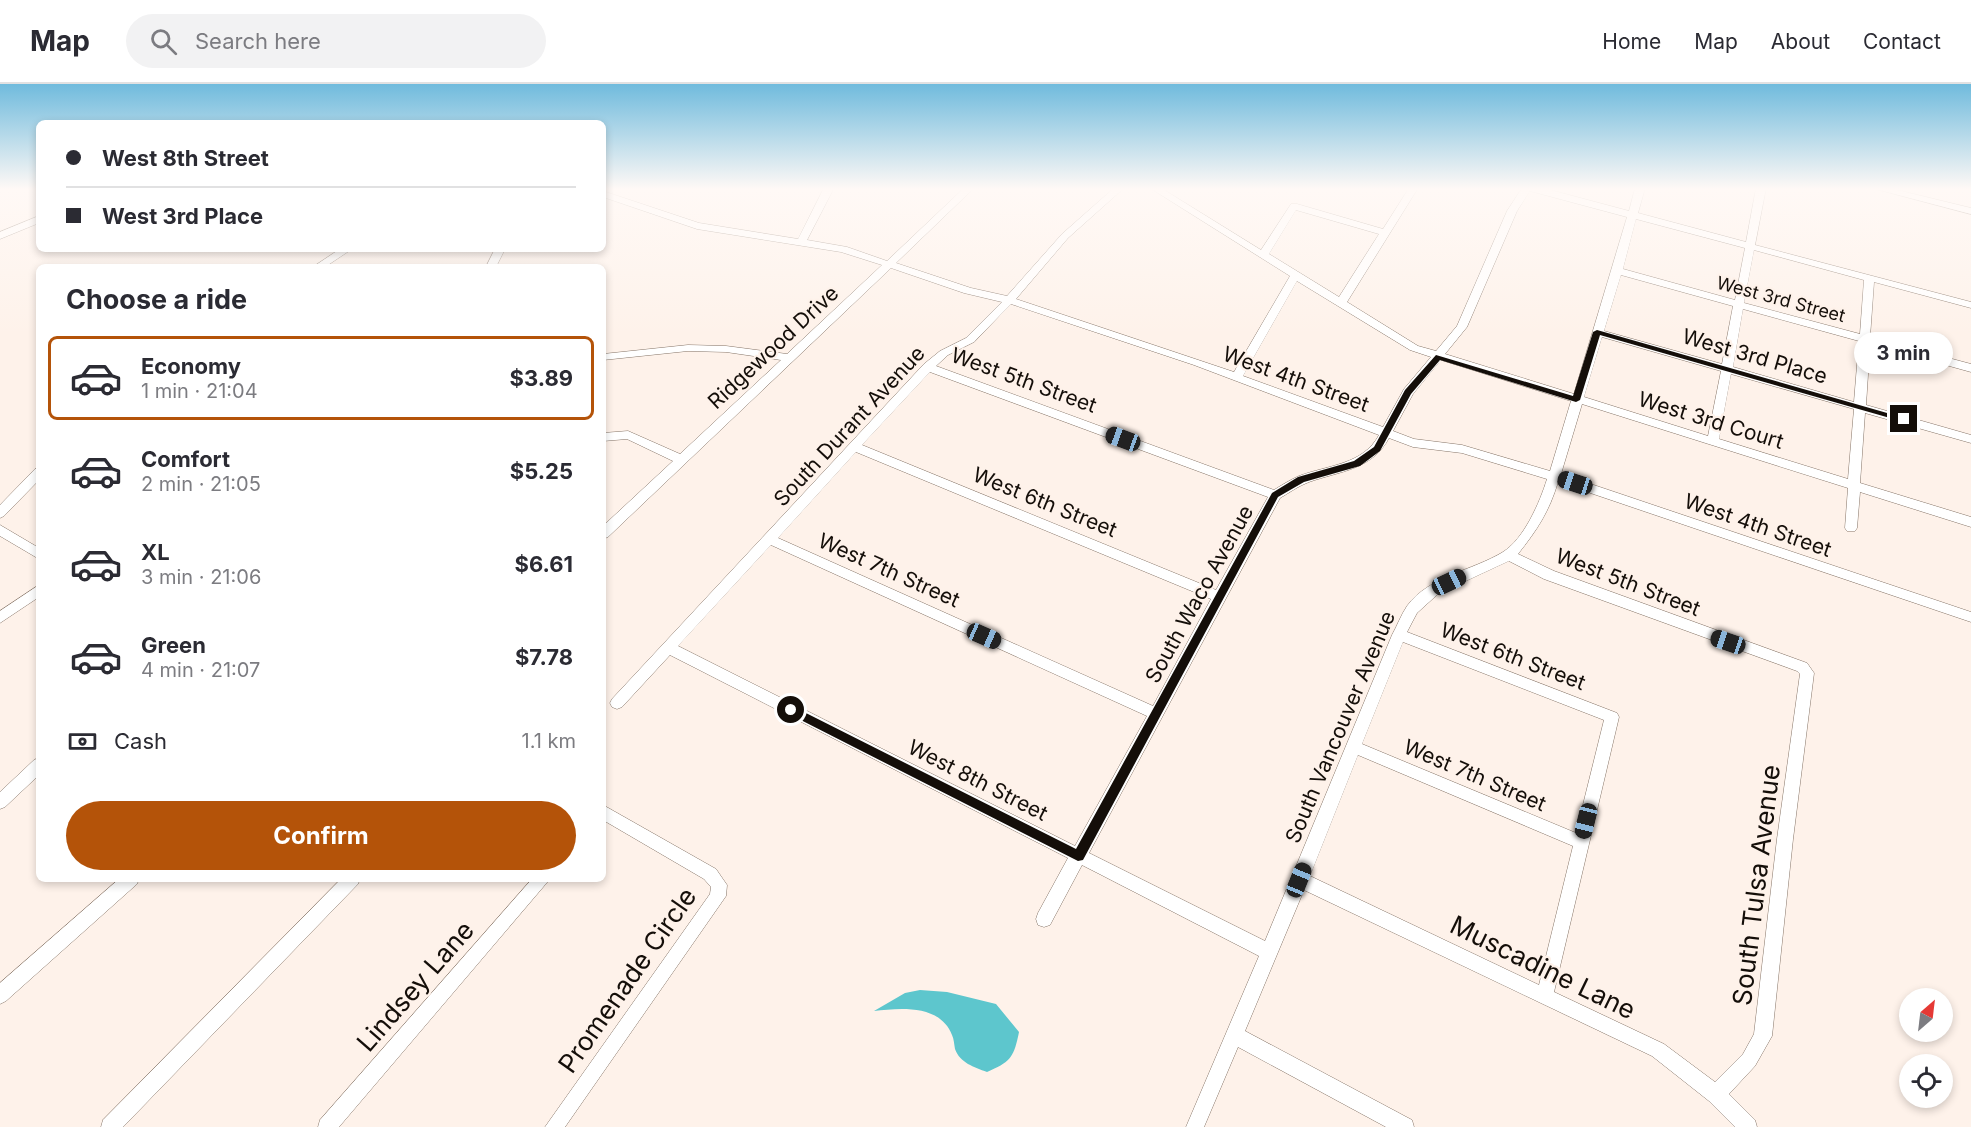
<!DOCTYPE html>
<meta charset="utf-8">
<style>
body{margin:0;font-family:Inter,sans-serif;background:#f2f2f3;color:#2b2b33;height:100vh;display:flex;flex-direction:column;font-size:22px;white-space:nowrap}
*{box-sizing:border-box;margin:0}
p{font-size:20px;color:#7c7c81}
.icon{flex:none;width:33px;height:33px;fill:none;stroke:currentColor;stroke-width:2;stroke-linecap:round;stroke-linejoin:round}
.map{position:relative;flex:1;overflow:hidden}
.drawer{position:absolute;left:36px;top:180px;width:570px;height:618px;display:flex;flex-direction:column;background:#fff;border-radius:9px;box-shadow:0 3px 9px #0003}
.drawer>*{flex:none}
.guide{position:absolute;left:36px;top:36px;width:570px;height:132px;border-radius:9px;box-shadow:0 3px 9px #0003;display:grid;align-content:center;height:132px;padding:0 30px;background:#fff}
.needle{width:39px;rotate:28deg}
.fabs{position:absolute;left:1899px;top:904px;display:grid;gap:12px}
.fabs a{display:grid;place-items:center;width:54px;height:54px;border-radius:50%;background:#fff;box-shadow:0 3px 9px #0003;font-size:30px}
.end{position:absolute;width:27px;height:27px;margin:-14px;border:8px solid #140e09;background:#fff;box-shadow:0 0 0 3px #fff}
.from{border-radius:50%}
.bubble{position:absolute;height:42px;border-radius:21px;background:#fff;box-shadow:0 3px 9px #0003;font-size:20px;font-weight:700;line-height:42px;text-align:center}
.car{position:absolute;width:18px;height:36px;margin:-18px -9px;border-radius:8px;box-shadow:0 0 4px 2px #0007;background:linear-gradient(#222 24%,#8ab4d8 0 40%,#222 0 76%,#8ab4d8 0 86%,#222 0)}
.guide b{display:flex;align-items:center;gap:21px;height:57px;font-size:22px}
.guide b+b{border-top:2px solid #e1e1e2}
.guide i{width:15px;height:15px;background:#2b2b33}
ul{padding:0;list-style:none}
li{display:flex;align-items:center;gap:18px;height:84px;margin:0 12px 9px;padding:0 18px;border:3px solid transparent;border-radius:9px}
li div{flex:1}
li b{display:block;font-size:22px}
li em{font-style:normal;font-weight:700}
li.on{border-color:#b45309}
li>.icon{width:54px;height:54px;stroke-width:1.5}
h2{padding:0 30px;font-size:27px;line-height:72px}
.pay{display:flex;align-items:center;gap:15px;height:66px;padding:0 30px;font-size:22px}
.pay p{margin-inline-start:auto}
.cta{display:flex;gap:12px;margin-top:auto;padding:12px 30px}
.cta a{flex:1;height:69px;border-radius:36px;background:#b45309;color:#fff;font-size:24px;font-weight:700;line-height:69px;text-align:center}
header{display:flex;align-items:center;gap:36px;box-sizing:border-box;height:84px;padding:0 30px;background:#fff;border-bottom:2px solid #e1e1e2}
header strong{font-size:28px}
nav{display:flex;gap:33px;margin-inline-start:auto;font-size:21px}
.search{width:420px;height:54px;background:#f2f2f3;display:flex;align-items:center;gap:15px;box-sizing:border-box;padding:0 21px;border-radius:33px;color:#7c7c81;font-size:22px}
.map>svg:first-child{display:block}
.water{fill:#5dc6cd}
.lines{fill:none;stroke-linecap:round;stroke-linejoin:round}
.minor-casing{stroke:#867568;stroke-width:1}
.minor{fill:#fff;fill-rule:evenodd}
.route{fill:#140e09}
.labels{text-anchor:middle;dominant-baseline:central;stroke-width:4.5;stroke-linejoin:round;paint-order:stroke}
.far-street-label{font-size:18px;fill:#140e09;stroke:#fef2ea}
.street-label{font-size:21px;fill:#140e09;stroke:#fef2ea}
.near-street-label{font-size:26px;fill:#140e09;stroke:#fef2ea}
</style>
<header>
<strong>Map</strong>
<div class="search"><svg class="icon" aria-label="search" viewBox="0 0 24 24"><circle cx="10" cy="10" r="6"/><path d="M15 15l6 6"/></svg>Search here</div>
<nav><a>Home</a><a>Map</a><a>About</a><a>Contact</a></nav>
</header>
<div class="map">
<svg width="1971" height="1043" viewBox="0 0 1971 1043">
<rect width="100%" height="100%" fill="#fef2ea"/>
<!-- water -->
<path class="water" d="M920,906L947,908L996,920L1019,948C1014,973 1011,978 987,988C974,983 960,979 955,965C954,960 954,955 952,951C940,920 900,924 874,927L905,909Z"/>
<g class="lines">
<defs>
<g id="minor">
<path d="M824,104H834L807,156L847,163L887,177L964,104H974L896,179L971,204L1007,212L1062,150L1114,104H1124L1068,154L1016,215L1234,288L1290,192L1150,104H1161L1261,166L1291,120H1297L1383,145L1409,104H1418L1347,218L1418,262L1436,267L1457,242L1507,127L1522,104H1543L1629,127L1635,104H1645L1638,129L1746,158L1756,104H1766L1755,161L1971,218V224L1874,198L1870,253L1971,280V288L1870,260L1866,321L1971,351V359L1865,329L1860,399L1971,433V443L1860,408L1857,444L1855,447H1847L1845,444L1848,404L1582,320L1561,390L1971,528V538L1558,398C1549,428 1537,446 1518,470L1554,487L1807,579L1814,589L1793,755L1772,952L1755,982L1729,1010L1755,1036L1757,1043H1735L1709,1017L1652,972L1304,806L1245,947L1412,1036L1414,1043H1386L1238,963L1204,1043H1186L1259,872L1082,781L1050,841L1044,843L1038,841L1036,835L1038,829L1068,774L670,571L622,623L617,625L612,623L610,619L612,615L924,280L940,267L966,254L1002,218L964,209L891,184L608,453L603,455V442L673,377L627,355L603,357V349L628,347L680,370L781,276L726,268L688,267L603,276V270L688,261L726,262L787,270L882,181L841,168L697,145L603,113V107L699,139L798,155ZM1530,107L1627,133L1574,310L1445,270L1467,243L1517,127ZM1296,126L1379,150L1339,213L1269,170ZM1636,135L1745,164L1735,216L1623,185ZM1754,166L1864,196L1860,250L1744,219ZM1621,191L1733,222L1722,280L1604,247ZM1297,197L1410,266L1431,273L1404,305L1383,343L1243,292ZM1011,220L1194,281L1379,351C1363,381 1328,381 1299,392C1290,396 1282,401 1274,406L936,282L948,271L974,258ZM1743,225L1859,257L1854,318L1733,283ZM1602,253L1721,287L1708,352L1584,313ZM1441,276L1571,317L1550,387L1462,361L1414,355L1393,347L1413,310ZM930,288L1268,413L1216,506L862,361ZM1731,290L1854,325L1848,395L1719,355ZM1389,354L1413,363L1462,369L1547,395C1540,418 1524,455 1503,468C1472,487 1429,492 1407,522C1401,531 1397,542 1392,551L1265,857L1089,769L1280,414C1289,409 1298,402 1309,398C1340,387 1372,386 1389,354ZM856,368L1211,515L1153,622L778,454ZM771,461L1147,632L1075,762L678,562ZM1509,477L1544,495L1797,587L1800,590L1777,755L1754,950L1743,970L1715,998L1664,960L1554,908L1619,633L1617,629L1407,548L1417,529L1438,510ZM1403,558L1604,636L1576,749L1362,660ZM1358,671L1573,762L1539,901L1310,792Z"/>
<path d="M1872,104H1889L1971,124V130Z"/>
<path d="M39,132V139L0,155V148Z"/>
<path d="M340,165H352L325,183H313Z"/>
<path d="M495,165H505L496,183H486Z"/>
<path d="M39,384V396L4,432L0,434V421L35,385Z"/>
<path d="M0,441L39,464V475L0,452Z"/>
<path d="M39,501V513L0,539V527Z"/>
<path d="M39,674V691L5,723L0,725V708L34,676Z"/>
<path d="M603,721L716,785L727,801L726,812L565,1043H545L710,810L711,803L704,795L603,736Z"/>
<path d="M119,795H139L137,800L6,917L0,920V899Z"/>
<path d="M341,795H360L358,800L123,1043H101L103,1036Z"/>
<path d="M532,795H550L339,1043H318L320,1036Z"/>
</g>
</defs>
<!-- minor casing -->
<use href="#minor" class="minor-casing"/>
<!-- minor -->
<use href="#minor" class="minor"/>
</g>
<!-- sky -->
<linearGradient id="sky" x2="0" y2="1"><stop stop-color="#70bbdd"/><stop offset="0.42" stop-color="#fff9f6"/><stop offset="1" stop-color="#fff9f6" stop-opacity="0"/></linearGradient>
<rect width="1971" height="250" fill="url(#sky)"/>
<!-- route -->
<path class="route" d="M1597,246L1908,335L1904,338L1600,251L1580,316L1576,318L1440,276L1411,310L1380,367L1360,382L1304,398L1278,413L1083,776L1078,777L787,629L785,626L791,621L794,623L1076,765L1272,409L1298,393L1354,377L1374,363L1405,306L1436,271L1573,312L1593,248Z"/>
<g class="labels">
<!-- far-street labels -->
<g class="far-street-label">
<text transform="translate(1781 215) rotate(15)">West 3rd Street</text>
</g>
<!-- street labels -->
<g class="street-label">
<text transform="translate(773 263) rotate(-43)">Ridgewood Drive</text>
<text transform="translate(1755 272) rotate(16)">West 3rd Place</text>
<text transform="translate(1296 295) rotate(20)">West 4th Street</text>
<text transform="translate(1024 296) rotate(20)">West 5th Street</text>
<text transform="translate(1711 336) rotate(17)">West 3rd Court</text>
<text transform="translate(849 342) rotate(-47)">South Durant Avenue</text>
<text transform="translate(1045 418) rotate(22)">West 6th Street</text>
<text transform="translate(1758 441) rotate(19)">West 4th Street</text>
<text transform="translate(889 486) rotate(24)">West 7th Street</text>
<text transform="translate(1628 498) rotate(21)">West 5th Street</text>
<text transform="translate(1199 510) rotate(-61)">South Waco Avenue</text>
<text transform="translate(1513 572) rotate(21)">West 6th Street</text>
<text transform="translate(1340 643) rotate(-67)">South Vancouver Avenue</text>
<text transform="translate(1475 691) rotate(23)">West 7th Street</text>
<text transform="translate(978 696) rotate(27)">West 8th Street</text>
</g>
<!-- near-street labels -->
<g class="near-street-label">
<text transform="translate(1756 801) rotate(-83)">South Tulsa Avenue</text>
<text transform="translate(1543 883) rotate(26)">Muscadine Lane</text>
<text transform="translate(627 896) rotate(-55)">Promenade Circle</text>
<text transform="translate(415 902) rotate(-49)">Lindsey Lane</text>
</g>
</g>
</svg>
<div class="fabs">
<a><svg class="needle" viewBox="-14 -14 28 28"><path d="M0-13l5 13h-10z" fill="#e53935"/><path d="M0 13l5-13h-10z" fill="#7c7c81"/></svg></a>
<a><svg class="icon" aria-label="locate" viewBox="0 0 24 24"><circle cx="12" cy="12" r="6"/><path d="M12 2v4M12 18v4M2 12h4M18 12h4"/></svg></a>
</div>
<i class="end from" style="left:791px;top:626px"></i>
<i class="end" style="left:1904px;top:335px"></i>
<div class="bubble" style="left:1854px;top:248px;width:99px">3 min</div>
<i class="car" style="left:1123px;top:355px;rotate:290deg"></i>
<i class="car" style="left:1575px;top:399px;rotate:288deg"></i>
<i class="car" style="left:1449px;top:498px;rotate:65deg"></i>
<i class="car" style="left:984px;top:552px;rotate:114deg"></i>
<i class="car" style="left:1728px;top:558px;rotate:289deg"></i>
<i class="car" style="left:1586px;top:737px;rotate:194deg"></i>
<i class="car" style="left:1299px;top:796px;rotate:22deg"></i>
<div class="guide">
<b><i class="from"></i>West 8th Street</b>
<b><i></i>West 3rd Place</b>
</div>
<section class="drawer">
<h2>Choose a ride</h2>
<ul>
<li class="on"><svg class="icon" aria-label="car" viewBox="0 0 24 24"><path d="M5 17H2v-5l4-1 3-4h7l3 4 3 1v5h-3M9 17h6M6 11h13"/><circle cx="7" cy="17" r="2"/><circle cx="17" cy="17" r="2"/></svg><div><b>Economy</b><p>1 min · 21:04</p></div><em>$3.89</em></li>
<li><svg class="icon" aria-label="car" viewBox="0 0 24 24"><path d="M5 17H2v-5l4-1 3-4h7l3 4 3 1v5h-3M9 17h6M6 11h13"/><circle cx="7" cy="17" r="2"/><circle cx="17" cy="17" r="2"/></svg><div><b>Comfort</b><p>2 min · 21:05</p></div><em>$5.25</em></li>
<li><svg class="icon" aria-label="car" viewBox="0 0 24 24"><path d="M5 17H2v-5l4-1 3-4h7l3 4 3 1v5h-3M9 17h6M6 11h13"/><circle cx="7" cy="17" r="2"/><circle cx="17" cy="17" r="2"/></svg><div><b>XL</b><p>3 min · 21:06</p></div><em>$6.61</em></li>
<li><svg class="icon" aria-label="car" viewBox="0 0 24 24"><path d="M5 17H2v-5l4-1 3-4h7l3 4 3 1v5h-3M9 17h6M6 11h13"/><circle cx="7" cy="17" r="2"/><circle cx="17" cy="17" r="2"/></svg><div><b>Green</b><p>4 min · 21:07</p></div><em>$7.78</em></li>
</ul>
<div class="pay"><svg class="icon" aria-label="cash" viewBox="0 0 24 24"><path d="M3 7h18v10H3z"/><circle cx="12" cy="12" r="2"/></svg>Cash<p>1.1 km</p></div>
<div class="cta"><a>Confirm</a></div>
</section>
</div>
